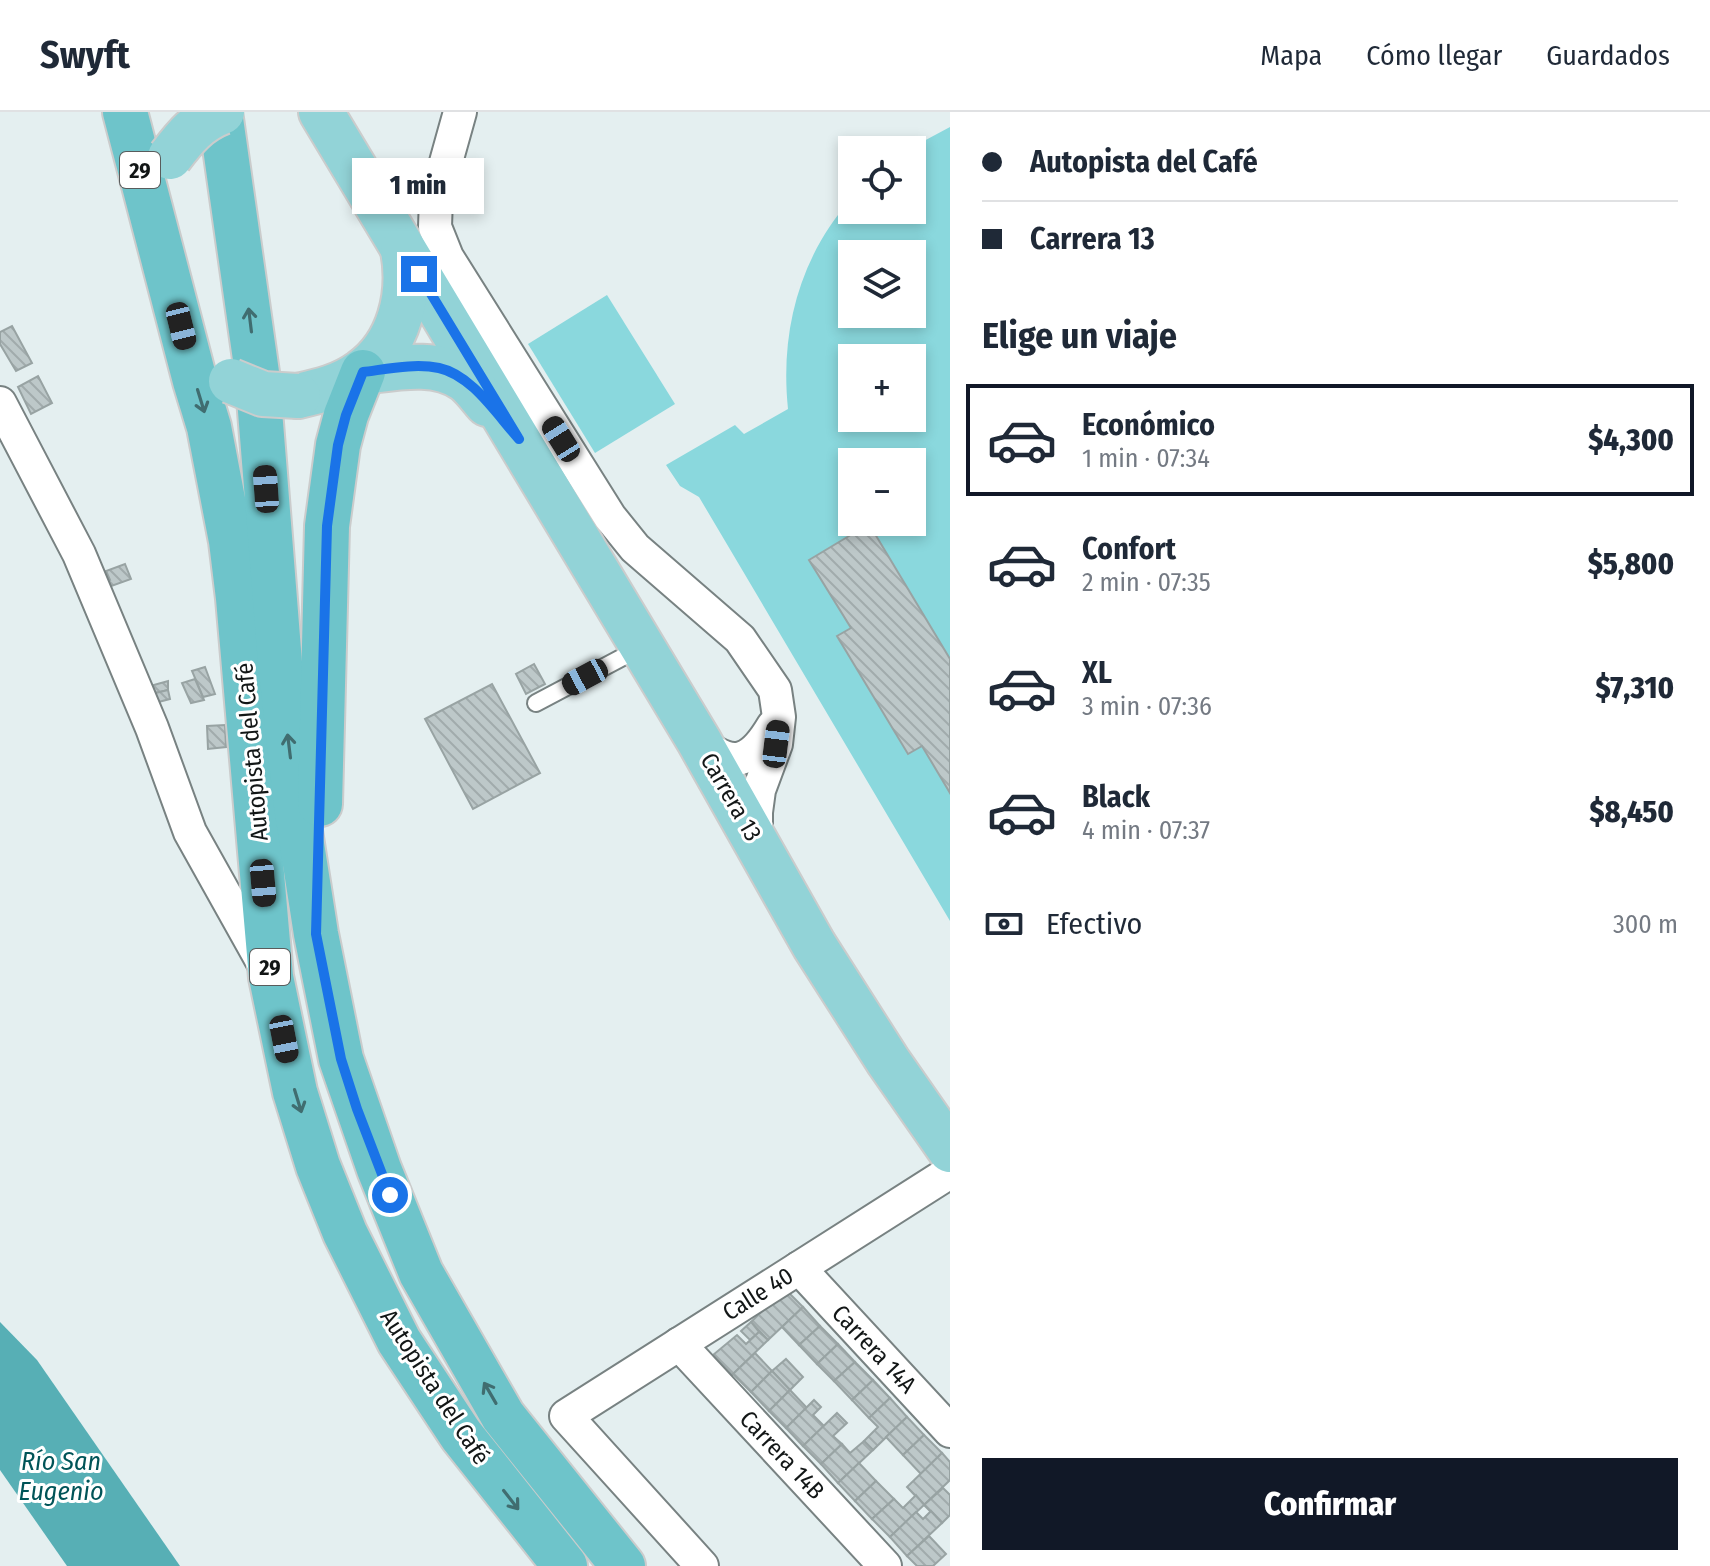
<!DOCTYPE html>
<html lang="es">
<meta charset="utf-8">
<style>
body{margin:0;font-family:"Fira Sans Condensed",sans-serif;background:#f2f2f3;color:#1f2937;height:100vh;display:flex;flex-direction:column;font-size:30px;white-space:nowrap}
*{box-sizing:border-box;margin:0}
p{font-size:26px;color:#747a83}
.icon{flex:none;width:44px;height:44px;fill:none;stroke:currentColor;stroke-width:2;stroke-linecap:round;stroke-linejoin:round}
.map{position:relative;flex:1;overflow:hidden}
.drawer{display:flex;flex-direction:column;background:#fff;width:760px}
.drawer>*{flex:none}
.banner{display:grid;align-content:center;height:176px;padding:0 32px;background:#fff}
.buttons{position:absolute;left:838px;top:24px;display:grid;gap:16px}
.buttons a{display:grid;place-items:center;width:88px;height:88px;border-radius:0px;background:#fff;box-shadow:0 4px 12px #0003;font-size:40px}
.end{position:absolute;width:36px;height:36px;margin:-18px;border:10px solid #1a73e8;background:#fff;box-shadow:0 0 0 4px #fff}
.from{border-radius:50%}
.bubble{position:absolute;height:56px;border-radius:0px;background:#fff;box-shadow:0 4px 12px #0003;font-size:26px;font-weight:800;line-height:56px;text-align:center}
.car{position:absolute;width:24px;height:48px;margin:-24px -12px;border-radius:10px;box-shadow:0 0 6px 2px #0007;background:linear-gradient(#222 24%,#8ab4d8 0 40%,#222 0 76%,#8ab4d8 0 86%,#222 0)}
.banner b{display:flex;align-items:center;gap:28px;height:76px;font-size:30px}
.banner b+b{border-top:2px solid #e0e1e3}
.banner i{width:20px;height:20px;background:#1f2937}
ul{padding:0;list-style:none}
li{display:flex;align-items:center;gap:24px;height:112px;margin:0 16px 12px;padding:0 16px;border:4px solid transparent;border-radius:0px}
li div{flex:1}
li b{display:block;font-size:30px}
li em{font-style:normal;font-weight:800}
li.on{border-color:#111827}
li>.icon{width:72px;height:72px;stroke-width:1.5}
h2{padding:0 32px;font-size:36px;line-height:96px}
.pay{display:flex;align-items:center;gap:20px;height:88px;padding:0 32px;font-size:30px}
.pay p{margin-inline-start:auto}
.button{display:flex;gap:16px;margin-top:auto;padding:16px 32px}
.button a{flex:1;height:92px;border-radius:0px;background:#111827;color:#fff;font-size:32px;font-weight:800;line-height:92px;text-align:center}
header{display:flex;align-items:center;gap:48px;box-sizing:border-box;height:112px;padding:0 40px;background:#fff;border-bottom:2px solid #e0e1e3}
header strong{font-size:38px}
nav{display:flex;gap:44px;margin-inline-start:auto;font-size:28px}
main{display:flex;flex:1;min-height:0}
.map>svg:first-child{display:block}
.pitch{fill:#8ad8dd;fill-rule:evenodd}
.water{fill:#57afb5}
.building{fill:url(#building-back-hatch);stroke:#98a3a3;stroke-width:2}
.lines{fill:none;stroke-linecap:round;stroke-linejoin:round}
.service-casing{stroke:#788282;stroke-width:20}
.minor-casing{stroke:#788282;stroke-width:36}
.primary-casing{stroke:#cbcccc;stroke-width:48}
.trunk-casing{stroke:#cbcccc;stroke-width:48}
.service{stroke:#fff;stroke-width:16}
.minor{stroke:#fff;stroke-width:32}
.primary{stroke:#92d3d7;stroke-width:44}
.trunk{stroke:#6ec4ca;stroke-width:44}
.primary-bridge-casing{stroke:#cbcccc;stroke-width:48;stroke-linecap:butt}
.primary-bridge{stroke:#92d3d7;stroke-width:44}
.oneway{stroke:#406d70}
.route{stroke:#1a73e8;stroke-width:10}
.labels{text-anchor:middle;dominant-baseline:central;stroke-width:6;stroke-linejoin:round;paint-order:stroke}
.shield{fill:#fff;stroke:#595c5c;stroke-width:2}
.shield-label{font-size:22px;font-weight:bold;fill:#121616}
.street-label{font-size:24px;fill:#121616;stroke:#fff}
.water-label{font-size:26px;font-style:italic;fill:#005458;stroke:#fff}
</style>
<header>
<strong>Swyft</strong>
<nav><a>Mapa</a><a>Cómo llegar</a><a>Guardados</a></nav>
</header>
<main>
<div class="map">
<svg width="950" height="1454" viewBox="0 0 950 1454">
<defs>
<pattern id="building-back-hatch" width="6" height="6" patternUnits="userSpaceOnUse" patternTransform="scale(2)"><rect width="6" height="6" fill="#bdc8c9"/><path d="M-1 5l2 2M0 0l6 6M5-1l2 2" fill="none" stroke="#a1abac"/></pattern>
</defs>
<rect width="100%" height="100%" fill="#e4eff0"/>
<!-- pitch -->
<g class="pitch">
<path d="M950,15V809L699,385L680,374L666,353L735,313L744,322L788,297C780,220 799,145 852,86V98H912V38H907ZM852,142H912V202H852ZM852,246H912V306H852ZM852,350H912V410H852Z"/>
<path d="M607,183L675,292L595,341L528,232Z"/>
</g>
<!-- water -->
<path class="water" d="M0,1210L37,1248L180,1454H67L0,1358Z"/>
<!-- building -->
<g class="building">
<path d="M12,214L32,251L16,259L0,232V220Z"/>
<path d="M38,264L52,291L31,302L18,275Z"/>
<path d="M869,412L950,547V681L922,634L908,642L837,524L851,516L809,448Z"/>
<path d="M125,452L131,467L103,477L101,471L110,468L106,459Z"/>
<path d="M534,552L545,572L526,582L516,562Z"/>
<path d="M205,555L215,582L203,585L192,559Z"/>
<path d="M195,567L204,588L191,591L182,571Z"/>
<path d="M168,569V578L139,585L136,578Z"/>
<path d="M492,572L540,661L473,697L425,607Z"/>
<path d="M168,578L170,587L143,594L139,585Z"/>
<path d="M225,613L226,635L208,637L207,614Z"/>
<path d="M785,1177L803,1195L768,1228L751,1210Z"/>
<path d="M803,1195L820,1214L799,1233L782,1215Z"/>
<path d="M751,1210L759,1220L750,1228L741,1219Z"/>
<path d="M820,1214L838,1232L817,1252L799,1233Z"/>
<path d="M759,1220L768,1228L732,1263L713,1243L737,1223L746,1232Z"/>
<path d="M838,1232L855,1250L834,1269L817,1252Z"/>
<path d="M755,1241L772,1259L751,1280L733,1262Z"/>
<path d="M786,1247L803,1265L790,1278L772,1259Z"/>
<path d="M855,1250L873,1268L852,1288L834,1269Z"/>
<path d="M772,1259L790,1278L769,1299L751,1280Z"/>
<path d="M873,1268L890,1286L869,1306L852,1288Z"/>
<path d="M790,1278L807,1296L786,1316L769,1299Z"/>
<path d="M890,1286L907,1305L873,1338L864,1329L878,1315L869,1306Z"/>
<path d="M814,1288L821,1295L813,1303L824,1314L803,1334L786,1316Z"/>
<path d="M837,1301L847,1311L833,1324L842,1332L821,1352L803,1334Z"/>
<path d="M907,1305L924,1323L903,1343L886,1325Z"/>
<path d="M924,1323L942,1341L921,1362L903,1343Z"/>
<path d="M864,1329L873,1338L838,1371L821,1352L842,1332L850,1341Z"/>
<path d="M942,1341L950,1350V1368L924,1393L907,1375Z"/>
<path d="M859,1351L876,1369L855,1389L838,1371Z"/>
<path d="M876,1369L894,1387L872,1407L855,1389Z"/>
<path d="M943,1376L950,1383V1403L942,1411L924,1393Z"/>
<path d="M916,1383L924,1393L890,1425L872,1407L894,1387L903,1396Z"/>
<path d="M931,1399L942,1411L907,1444L890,1425L916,1400L923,1407Z"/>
<path d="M929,1424L946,1442L933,1454H917L907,1444Z"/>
</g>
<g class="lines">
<defs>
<path id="service" d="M536,591L640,536"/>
<g id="minor">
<path d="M460,0L436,86L435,115L447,145L610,405L635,436L740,527L775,578L779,605L776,632L759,678L756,700V728"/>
<path d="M0,291L79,442L152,616L190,720L266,856"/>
<path d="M699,629C733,658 751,651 773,614"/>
<path d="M799,1156L950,1319"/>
<path d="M679,1232L885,1454"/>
<path d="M702,1454L566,1304L950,1060"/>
</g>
<g id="primary">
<path d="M321,0L699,629L814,833L888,949L950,1038"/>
<path d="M363,260C396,256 436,247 465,268C473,274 480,284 487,292"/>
<path d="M298,284C320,279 342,274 361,260C400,233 411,182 403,138"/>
</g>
<g id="trunk">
<path d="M125,0L195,269L209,315L231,429L238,486L271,865L295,980L318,1054L345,1121L399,1229L461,1323L565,1454"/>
<path d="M220,0L257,261L280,551L296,694L316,822L341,947L379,1057L421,1161L503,1304L623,1454"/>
<path d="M320,692L327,414L338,333L346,303L363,260"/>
</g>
</defs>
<!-- service casing -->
<use href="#service" class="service-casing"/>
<!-- minor casing -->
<use href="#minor" class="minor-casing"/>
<!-- primary casing -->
<use href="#primary" class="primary-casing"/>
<!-- trunk casing -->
<use href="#trunk" class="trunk-casing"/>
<!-- service -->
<use href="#service" class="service"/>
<!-- minor -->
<use href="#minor" class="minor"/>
<!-- primary -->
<use href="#primary" class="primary"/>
<!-- trunk -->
<use href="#trunk" class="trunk"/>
<defs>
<g id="primary-bridge">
<path d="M170,45C185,25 198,9 222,0"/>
<path d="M231,269L263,282L298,284"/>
</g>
</defs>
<!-- primary-bridge casing -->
<use href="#primary-bridge" class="primary-bridge-casing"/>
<!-- primary-bridge -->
<use href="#primary-bridge" class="primary-bridge"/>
</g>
<!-- one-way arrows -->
<defs><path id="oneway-shaft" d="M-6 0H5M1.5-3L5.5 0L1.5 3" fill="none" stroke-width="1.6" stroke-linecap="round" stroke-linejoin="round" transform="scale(2)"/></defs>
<g class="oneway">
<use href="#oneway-shaft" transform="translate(250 208) rotate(-97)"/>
<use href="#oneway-shaft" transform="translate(201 289) rotate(73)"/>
<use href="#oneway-shaft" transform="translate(289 634) rotate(-97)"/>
<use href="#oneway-shaft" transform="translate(298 989) rotate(73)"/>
<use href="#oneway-shaft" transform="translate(490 1281) rotate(-120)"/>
<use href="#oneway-shaft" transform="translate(511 1388) rotate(52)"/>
</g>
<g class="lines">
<!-- route -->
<path class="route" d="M390,1083L357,997L341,947L316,822L327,414L338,333L346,303L363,260C387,257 415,251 439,256C472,263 497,303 519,327L419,162"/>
</g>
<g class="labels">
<!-- shield labels -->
<g class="shield">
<rect x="120" y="40" width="40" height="36" rx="6"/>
<rect x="250" y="837" width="40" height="36" rx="6"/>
</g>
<g class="shield-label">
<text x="140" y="58">29</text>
<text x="270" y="855">29</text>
</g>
<!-- street labels -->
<g class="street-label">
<text transform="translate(252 640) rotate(-95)">Autopista del Café</text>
<text transform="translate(731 685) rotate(60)">Carrera 13</text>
<text transform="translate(758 1182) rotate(-32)">Calle 40</text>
<text transform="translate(874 1237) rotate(47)">Carrera 14A</text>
<text transform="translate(435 1275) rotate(57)">Autopista del Café</text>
<text transform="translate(782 1343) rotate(47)">Carrera 14B</text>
</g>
<!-- water labels -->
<g class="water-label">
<text x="61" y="1349">Río San<tspan x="61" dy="30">Eugenio</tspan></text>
</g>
</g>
</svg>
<div class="buttons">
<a><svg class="icon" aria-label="locate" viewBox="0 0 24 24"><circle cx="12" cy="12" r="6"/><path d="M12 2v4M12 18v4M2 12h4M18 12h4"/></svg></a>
<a><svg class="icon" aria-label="layers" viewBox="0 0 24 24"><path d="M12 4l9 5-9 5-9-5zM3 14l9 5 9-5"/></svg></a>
<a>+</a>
<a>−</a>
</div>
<i class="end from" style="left:390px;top:1083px"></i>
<i class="end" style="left:419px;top:162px"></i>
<div class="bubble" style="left:352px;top:46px;width:132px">1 min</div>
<i class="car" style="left:181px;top:214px;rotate:166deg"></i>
<i class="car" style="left:561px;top:327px;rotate:328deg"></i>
<i class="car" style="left:266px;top:377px;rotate:356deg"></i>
<i class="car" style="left:585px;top:565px;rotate:242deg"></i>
<i class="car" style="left:776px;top:632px;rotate:7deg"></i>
<i class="car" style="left:263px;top:771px;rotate:175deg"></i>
<i class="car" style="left:284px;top:927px;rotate:169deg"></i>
</div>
<section class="drawer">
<div class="banner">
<b><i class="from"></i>Autopista del Café</b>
<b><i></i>Carrera 13</b>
</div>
<h2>Elige un viaje</h2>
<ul>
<li class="on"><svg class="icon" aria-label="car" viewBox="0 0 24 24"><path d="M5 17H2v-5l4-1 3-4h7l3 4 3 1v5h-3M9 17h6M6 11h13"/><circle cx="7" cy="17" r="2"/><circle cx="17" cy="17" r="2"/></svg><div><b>Económico</b><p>1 min · 07:34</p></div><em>$4,300</em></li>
<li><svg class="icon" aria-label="car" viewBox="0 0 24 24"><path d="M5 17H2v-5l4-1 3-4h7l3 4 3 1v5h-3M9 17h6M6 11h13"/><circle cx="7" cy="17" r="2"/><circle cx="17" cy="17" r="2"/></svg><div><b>Confort</b><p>2 min · 07:35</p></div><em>$5,800</em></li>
<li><svg class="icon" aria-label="car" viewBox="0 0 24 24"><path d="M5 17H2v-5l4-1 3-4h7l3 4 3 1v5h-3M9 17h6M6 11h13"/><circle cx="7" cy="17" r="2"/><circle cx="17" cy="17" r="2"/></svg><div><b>XL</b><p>3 min · 07:36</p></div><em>$7,310</em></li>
<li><svg class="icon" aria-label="car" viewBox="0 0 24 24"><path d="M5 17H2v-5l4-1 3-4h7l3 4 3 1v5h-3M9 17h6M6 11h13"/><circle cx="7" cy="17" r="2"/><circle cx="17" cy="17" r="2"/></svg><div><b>Black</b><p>4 min · 07:37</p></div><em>$8,450</em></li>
</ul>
<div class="pay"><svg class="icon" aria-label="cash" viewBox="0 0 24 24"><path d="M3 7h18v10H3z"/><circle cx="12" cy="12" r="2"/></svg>Efectivo<p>300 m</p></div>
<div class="button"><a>Confirmar</a></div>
</section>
</main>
